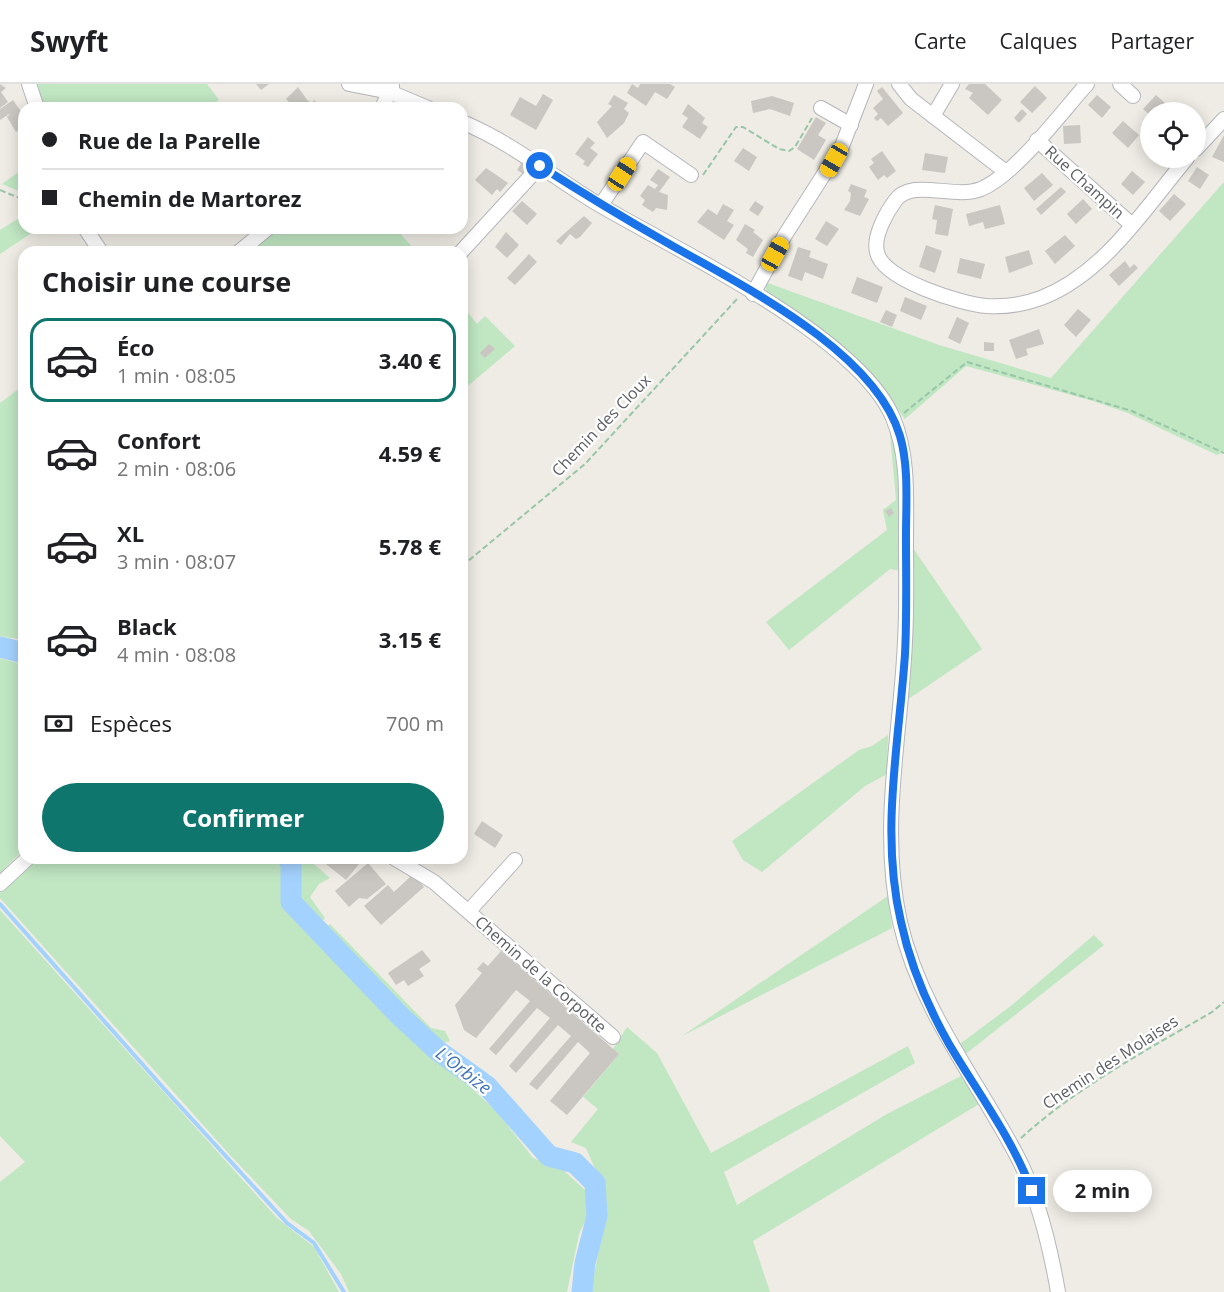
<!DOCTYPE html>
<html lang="fr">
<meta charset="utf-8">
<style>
body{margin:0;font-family:"Open Sans",sans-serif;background:#f6f6f6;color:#202124;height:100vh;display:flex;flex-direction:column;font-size:22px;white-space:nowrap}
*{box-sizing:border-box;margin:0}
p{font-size:20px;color:#757577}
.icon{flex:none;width:33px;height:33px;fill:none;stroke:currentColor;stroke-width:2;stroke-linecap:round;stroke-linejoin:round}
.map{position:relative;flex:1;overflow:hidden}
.panel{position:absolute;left:18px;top:162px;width:450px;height:618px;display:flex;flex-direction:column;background:#fff;border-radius:18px;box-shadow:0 3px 15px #0003}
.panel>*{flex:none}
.hud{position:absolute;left:18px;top:18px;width:450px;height:132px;border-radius:18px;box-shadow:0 3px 15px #0003;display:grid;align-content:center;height:132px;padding:0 24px;background:#fff}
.controls{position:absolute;left:1140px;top:18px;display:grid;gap:12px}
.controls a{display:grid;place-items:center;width:66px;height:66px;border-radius:50%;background:#fff;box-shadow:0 3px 15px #0003;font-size:30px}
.end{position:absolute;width:27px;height:27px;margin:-14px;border:8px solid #1a73e8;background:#fff;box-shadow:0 0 0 3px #fff}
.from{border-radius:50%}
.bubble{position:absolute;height:42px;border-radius:21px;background:#fff;box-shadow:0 3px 15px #0003;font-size:20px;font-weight:700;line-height:42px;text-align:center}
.car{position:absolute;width:18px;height:36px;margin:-18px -9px;border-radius:8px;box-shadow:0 0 4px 2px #0007;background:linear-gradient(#f5c518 24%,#345 0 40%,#f5c518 0 76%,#345 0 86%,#f5c518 0)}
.hud b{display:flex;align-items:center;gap:21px;height:57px;font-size:22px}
.hud b+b{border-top:2px solid #e0e0e0}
.hud i{width:15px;height:15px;background:#202124}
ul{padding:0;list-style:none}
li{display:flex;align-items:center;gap:18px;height:84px;margin:0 12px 9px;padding:0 12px;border:3px solid transparent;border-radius:18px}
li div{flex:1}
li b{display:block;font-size:22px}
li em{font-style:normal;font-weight:700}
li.on{border-color:#0f766e}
li>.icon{width:54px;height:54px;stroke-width:1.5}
h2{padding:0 24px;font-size:27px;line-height:72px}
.pay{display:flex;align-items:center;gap:15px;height:66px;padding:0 24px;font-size:22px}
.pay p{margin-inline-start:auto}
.button{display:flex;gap:12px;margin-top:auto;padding:12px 24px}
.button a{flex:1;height:69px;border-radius:36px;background:#0f766e;color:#fff;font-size:24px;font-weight:700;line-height:69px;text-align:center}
header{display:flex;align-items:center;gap:36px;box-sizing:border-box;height:84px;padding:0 30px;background:#fff;border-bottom:2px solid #e0e0e0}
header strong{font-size:28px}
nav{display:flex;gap:33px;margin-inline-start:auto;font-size:21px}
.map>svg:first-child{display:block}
.green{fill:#c0e6c2}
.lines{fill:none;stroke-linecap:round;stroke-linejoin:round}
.stream{stroke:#a4d2fe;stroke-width:4}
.river{stroke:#a4d2fe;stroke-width:21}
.building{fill:#cac6c1}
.minor-casing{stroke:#b4b6bb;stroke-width:16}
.path{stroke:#99c6a9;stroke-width:2;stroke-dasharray:6 3;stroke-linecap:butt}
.minor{stroke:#fff;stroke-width:14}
.route{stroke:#1a73e8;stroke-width:8}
.labels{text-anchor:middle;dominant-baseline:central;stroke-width:4.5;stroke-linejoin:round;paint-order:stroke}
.street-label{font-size:16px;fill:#5c5f64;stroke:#fff}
.water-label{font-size:18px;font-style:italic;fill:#4377b9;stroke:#fff}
</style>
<header>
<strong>Swyft</strong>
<nav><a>Carte</a><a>Calques</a><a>Partager</a></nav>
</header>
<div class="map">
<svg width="1224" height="1208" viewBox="0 0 1224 1208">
<rect width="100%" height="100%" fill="#eeece4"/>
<!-- green -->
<g class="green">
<path d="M35,0H207L219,16L207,24H43Z"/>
<path d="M24,84V109L2,100Z"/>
<path d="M1224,98V367L1217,371L1128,329L1093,317L966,282L905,335L864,282L767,211L765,198L939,261L1051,294Z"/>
<path d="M24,131V144H39L0,170V146Z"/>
<path d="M275,144H395L417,168H245Z"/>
<path d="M462,221L477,240L485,232L515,262L462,307Z"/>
<path d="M24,301V556L0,552V319Z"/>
<path d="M889,339L901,374V487L890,485L789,566L766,538L887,446L883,426L896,416Z"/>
<path d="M913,464L982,565L904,618Z"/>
<path d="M0,574L24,581V765L0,789Z"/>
<path d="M888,651L887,690L865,702L762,788L743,776L732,757L859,666L872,662Z"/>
<path d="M38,774H307L330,794L319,800L310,813L325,834L313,847L315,854L330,840L431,944L445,947L450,957L423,965L465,998L497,1028L533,1074L564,1087L585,1106L588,1131L579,1150L567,1208H349L341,1190L309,1147L291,1135L230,1071L0,814V809Z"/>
<path d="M888,812L892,844L682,952Z"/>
<path d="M0,826L277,1134L314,1163L339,1208H0V1098L25,1078L0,1052Z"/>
<path d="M1094,851L1104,861L963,972L956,963L1012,921Z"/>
<path d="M627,943L657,969L711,1069L908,962L915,979L724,1088L737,1121L887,1030L961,992L979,1020L753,1157L770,1208H591L605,1133V1108L586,1064L571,1058L598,1025L583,1013L619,970L613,965Z"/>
</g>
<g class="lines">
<!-- stream -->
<path class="stream" d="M0,820L168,1009L287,1139L314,1159L344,1208"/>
<!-- river -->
<g class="river">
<path d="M0,563L24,569"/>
<path d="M288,774L291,779V818L399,931L437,966L487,1002L549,1072L575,1079L595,1099L597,1132L585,1179L582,1208"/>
</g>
</g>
<!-- building -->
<g class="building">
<path d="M0,0L6,4L1,8L8,18L0,24Z"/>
<path d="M256,0H269L261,6Z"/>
<path d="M632,0L638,4L640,0H670L675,3L667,15L655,8L646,22L627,9Z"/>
<path d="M969,0H985L1002,16L988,31L969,14L973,9L965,5Z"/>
<path d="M1035,2L1047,14L1032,29L1020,18Z"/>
<path d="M298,3L307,16L312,19L314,16L322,24H295L286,15Z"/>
<path d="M882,3L903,29L888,42L881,34L877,37L874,34L878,30L873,24L883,15L877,7Z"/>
<path d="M543,10L553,16L536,46L510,31L520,13L536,22Z"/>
<path d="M614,11L628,19L624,25L629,29L624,39L607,54L597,38L612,22L608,20Z"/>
<path d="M1097,11L1111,23L1102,34L1088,21Z"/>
<path d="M1156,11L1165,19L1156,28H1150V31L1143,25Z"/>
<path d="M772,12L794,19L790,32L770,25L753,29L751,17Z"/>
<path d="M13,16L24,32V43L16,48L7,33L11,29L0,36V25Z"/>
<path d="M688,20L705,34L702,39L708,43L700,55L682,43L688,34L682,30Z"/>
<path d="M1184,21L1192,28H1177Z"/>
<path d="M1022,25L1027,30L1019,39L1014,34Z"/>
<path d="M816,33L826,39L818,51L826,56L814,76L797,65Z"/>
<path d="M1123,37L1139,51L1128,64L1112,49Z"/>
<path d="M1080,41L1081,59L1064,60L1063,42Z"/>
<path d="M1224,51V78L1212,73Z"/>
<path d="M588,53L595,59L590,64L598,70L588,83L583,80L585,77L575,70Z"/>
<path d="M743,64L757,73L749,87L734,77Z"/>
<path d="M882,67L896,87L887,94L884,91L878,96L869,83L874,79L871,75Z"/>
<path d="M925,69L948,73L945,89L922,86Z"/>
<path d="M523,77L534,84L527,92L517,86Z"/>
<path d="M1197,83L1209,91L1200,105L1188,97Z"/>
<path d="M486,84L508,99L500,108L497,105L492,111L475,96Z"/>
<path d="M658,85L670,93L659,108L668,111L667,126L656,124L653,128L642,121L645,116L640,112L648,101L655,105L658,101L650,96Z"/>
<path d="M1132,87L1145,98L1133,111L1121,100Z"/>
<path d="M1042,89L1053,101L1034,117L1024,104Z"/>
<path d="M851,100L867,106L864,113L869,115L860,132L844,126L850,117L851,109L848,107Z"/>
<path d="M1061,103L1066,108L1041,131L1036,125Z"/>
<path d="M1174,110L1186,120L1170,137L1159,127Z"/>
<path d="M1083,115L1092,125L1076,140L1067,130Z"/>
<path d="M522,117L537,130L527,141L512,127Z"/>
<path d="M755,117L764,123L758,132L749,126Z"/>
<path d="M723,120L734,126L727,137L734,141L724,156L697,138L708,125L717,131Z"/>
<path d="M935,121L953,125L948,152L935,150L937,136L932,135Z"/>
<path d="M1000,121L1005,140L985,145L983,138L969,142L966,130Z"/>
<path d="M584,132L592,139L580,153L576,155L570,150L561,161L556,157Z"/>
<path d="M826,137L839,145L827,162L815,155Z"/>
<path d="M745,140L755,146L753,148L763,156L753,173L746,169L748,165L736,156Z"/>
<path d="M506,148L519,161L507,174L495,163Z"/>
<path d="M1065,151L1075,162L1055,180L1045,167Z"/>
<path d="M926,161L942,167L935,189L919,183Z"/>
<path d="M798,163L811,167L809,173L828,180L823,195L805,188L802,197L788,192Z"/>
<path d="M1029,166L1033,180L1009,189L1005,173Z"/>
<path d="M529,170L537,178L515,201L507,194Z"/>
<path d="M960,174L985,180L981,195L957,189Z"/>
<path d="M1125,177L1130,184L1134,180L1138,184L1119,202L1109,191Z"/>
<path d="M857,193L883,203L877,219L851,209Z"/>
<path d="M905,213L927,222L921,236L900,227Z"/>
<path d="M1078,225L1091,236L1076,253L1064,241Z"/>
<path d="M886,226L897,231L892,243L880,238Z"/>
<path d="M957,233L969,239L960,260L948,254Z"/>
<path d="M1039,245L1044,260L1026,265L1028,271L1016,275L1009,256Z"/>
<path d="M984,258L994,259V267H984Z"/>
<path d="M489,260L495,265L485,274L480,269Z"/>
<path d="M891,424L894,429L889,433L885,427Z"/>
<path d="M482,737L503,751L495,764L474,750Z"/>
<path d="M331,774H364L346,796L326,780Z"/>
<path d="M368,779L386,800L367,815L359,814L349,823L335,807Z"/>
<path d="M413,790L424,803L381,841L364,822L388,801L394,808Z"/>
<path d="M422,866L431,877L419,885L424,892L408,902L404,896L396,901L388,889Z"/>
<path d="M501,867L619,970L567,1031L550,1017L590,969L578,958L537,1006L529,1000L571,952L558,941L516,989L509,982L550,934L537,924L496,971L489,965L530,917L516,906L476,954L464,946L455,921L482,889L477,885L483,878L488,882Z"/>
</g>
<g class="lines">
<defs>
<g id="minor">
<path d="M29,0L37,24"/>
<path d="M349,0L390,8L428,24"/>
<path d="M899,0L911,15L1006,88"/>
<path d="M1087,0C1060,30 1016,90 981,105C953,116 912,93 895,117C886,129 873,153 877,168C882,196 962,220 987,222C1005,223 1025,220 1041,214C1104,190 1146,123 1187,74"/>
<path d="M1120,0L1133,12"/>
<path d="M382,24L392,2"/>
<path d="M821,24L851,41"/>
<path d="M933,32L952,0"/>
<path d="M462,38C511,58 553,93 598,120C676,166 859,252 893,334C909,372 906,415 906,455C906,489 907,523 905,557C901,651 879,744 900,838C920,925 975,993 1016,1070C1038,1111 1050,1162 1058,1208"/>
<path d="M1037,56L1132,141"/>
<path d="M1196,65L1224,35"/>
<path d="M601,121L643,58L691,91"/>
<path d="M85,144L101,168"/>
<path d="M239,168L268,144"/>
<path d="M461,168L540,82"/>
<path d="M753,210L785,151L842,62L866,0"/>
<path d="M394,774L434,798L613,953"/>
<path d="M0,800L28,774"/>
<path d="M469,827L515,776"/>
</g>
</defs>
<!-- minor casing -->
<use href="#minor" class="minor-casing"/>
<!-- path -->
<g class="path">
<path d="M703,91L736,43H743L779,65L789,67L795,63L812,34"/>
<path d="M0,106L24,116"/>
<path d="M904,329L967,278L1132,327L1224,369"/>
<path d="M462,482L585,380L738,214"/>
<path d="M375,774L382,779"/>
<path d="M1021,1054C1077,1003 1147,966 1212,928L1224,918"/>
</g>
<!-- minor -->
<use href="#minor" class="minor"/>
</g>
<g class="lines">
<!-- route -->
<path class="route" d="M540,82C581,108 622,133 664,157C738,200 874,265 900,352C909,383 906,419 906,452C906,491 907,531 905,570C899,660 880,749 901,838C910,880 928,923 949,960C978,1009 1012,1054 1032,1107"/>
</g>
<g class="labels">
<!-- street labels -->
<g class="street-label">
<text transform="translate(1085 98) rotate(42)">Rue Champin</text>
<text transform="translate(601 341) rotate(-46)">Chemin des Cloux</text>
<text transform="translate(541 890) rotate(41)">Chemin de la Corpotte</text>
<text transform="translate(1110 978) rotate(-33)">Chemin des Molaises</text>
</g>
<!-- water labels -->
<g class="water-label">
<text transform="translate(464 986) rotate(38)">L'Orbize</text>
</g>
</g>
</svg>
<div class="controls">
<a><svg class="icon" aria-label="locate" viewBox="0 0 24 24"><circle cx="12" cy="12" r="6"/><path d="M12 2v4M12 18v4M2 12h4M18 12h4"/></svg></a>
</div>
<i class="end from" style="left:540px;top:82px"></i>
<i class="end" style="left:1032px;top:1107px"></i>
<div class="bubble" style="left:1053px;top:1086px;width:99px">2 min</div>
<i class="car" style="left:834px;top:76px;rotate:210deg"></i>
<i class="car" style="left:622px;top:90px;rotate:33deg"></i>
<i class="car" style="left:775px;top:170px;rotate:29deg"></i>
<div class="hud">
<b><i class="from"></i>Rue de la Parelle</b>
<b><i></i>Chemin de Martorez</b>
</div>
<section class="panel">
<h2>Choisir une course</h2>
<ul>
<li class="on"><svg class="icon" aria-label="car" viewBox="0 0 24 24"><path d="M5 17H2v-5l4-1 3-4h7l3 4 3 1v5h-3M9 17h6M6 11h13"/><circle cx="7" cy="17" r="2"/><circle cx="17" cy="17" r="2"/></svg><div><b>Éco</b><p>1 min · 08:05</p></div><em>3.40 €</em></li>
<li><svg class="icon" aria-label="car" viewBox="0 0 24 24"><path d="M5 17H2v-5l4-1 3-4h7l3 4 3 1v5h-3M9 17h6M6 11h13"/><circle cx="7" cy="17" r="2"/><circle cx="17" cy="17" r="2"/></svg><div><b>Confort</b><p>2 min · 08:06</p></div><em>4.59 €</em></li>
<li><svg class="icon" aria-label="car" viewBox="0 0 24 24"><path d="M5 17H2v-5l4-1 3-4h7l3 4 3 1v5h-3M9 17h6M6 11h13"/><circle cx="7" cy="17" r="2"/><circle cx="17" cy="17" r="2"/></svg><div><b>XL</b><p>3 min · 08:07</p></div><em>5.78 €</em></li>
<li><svg class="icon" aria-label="car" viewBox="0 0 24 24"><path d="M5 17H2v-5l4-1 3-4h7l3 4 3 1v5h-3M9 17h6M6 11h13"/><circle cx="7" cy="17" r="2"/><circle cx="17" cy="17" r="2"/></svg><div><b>Black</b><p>4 min · 08:08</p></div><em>3.15 €</em></li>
</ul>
<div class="pay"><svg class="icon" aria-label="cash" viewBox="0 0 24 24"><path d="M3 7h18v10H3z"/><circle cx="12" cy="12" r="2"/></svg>Espèces<p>700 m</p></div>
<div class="button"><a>Confirmer</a></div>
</section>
</div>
